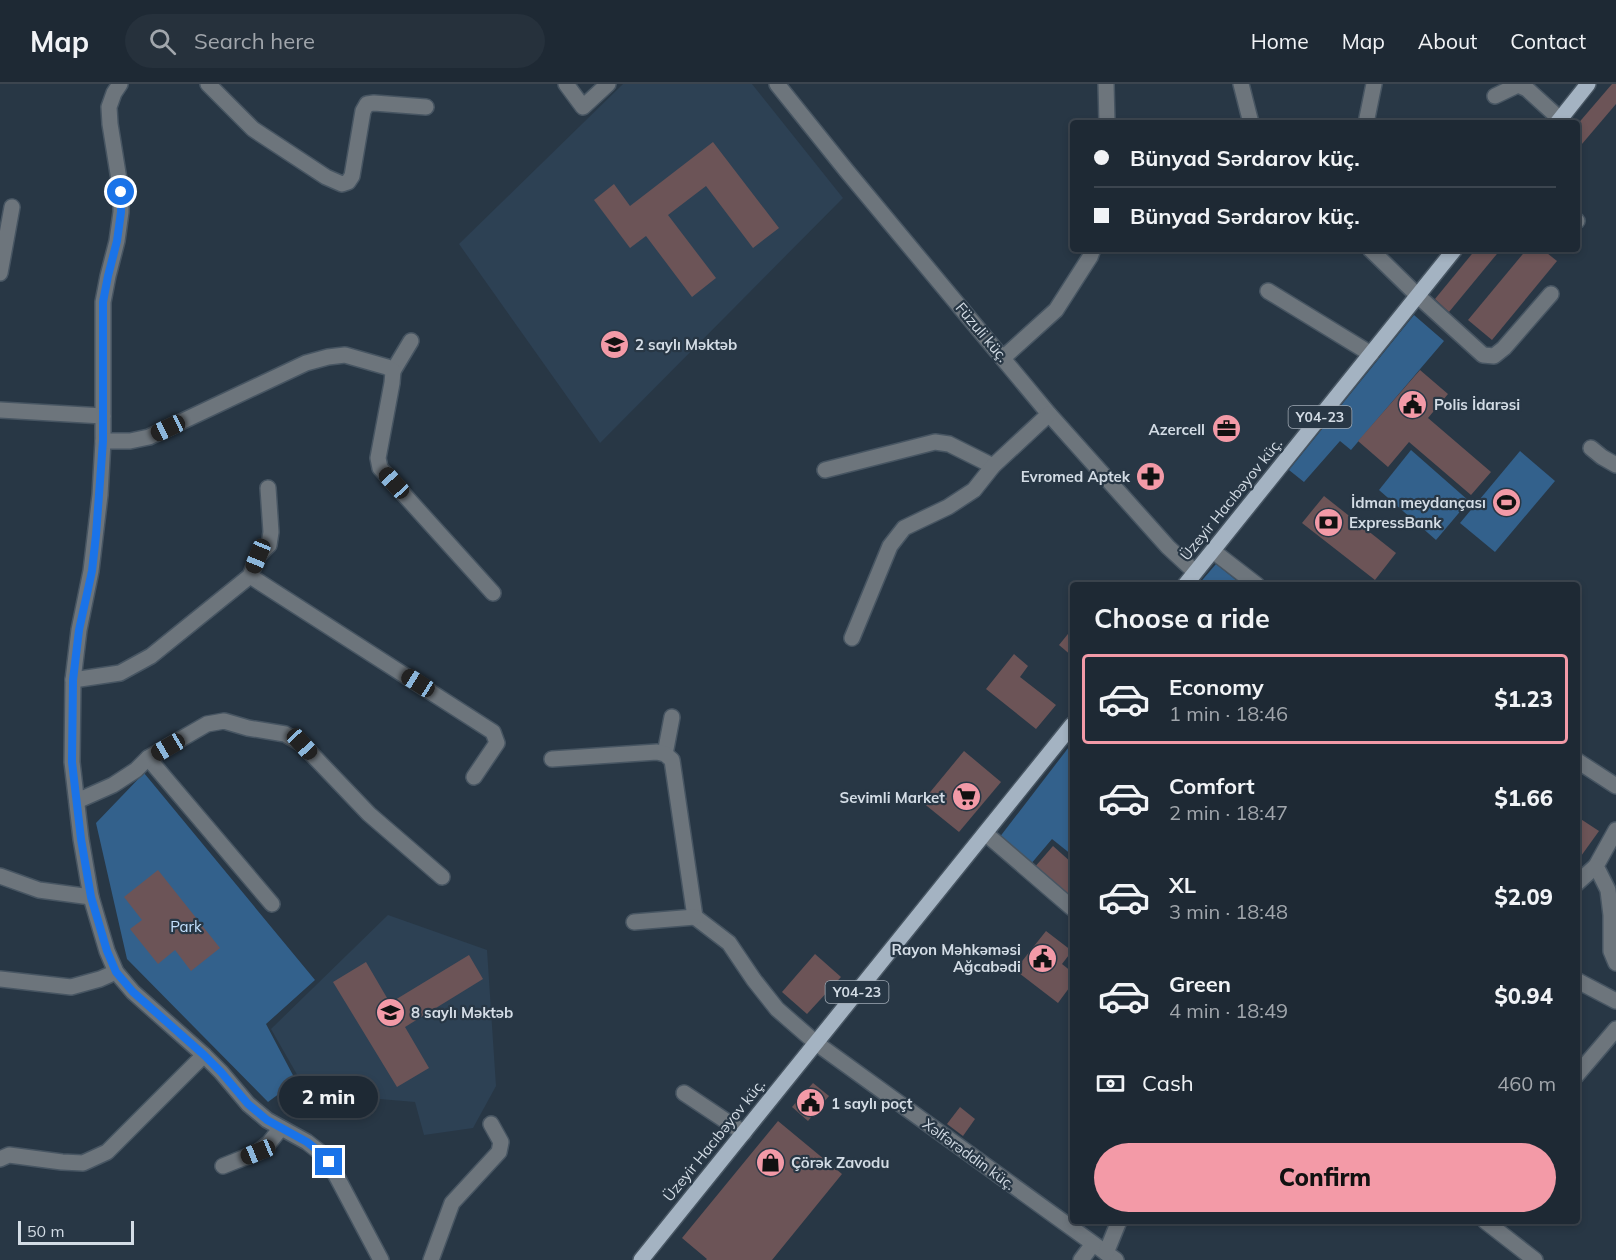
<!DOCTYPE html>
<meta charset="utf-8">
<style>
body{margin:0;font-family:Mulish,sans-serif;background:#26313c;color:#f1f3f6;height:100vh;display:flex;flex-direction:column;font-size:22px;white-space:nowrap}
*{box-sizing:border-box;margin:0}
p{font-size:20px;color:#a1a6ac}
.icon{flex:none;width:33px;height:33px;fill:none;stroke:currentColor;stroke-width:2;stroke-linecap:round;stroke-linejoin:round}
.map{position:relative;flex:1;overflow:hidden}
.side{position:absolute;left:1070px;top:498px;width:510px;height:642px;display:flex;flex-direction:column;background:#1e2934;border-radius:6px;box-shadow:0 3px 9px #0003,0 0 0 2px #3c454f}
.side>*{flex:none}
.banner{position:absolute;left:1070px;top:36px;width:510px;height:132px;border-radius:6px;box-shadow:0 3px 9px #0003,0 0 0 2px #3c454f;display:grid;align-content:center;height:132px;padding:0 24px;background:#1e2934}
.scale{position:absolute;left:18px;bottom:15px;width:116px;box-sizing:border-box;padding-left:6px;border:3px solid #d3dce5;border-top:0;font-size:16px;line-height:21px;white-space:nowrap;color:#d3dce5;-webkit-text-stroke:4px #283745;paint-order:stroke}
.end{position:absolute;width:27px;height:27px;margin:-14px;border:8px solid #1a73e8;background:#fff;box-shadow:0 0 0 3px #fff}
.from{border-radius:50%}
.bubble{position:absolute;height:42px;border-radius:21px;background:#1e2934;box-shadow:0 3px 9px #0003,0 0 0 2px #3c454f;font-size:20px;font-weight:800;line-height:42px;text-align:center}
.car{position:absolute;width:18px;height:36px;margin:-18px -9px;border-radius:8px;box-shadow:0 0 4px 2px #0007;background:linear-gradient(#222 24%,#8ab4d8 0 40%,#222 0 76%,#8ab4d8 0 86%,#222 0)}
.banner b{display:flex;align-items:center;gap:21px;height:57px;font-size:22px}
.banner b+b{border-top:2px solid #3c454f}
.banner i{width:15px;height:15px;background:#f1f3f6}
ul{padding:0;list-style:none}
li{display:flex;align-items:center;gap:18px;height:90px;margin:0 12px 9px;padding:0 12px;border:3px solid transparent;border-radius:6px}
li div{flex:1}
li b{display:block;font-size:22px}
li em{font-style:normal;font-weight:800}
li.current{border-color:#f39aa7}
li>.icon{width:54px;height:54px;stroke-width:1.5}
h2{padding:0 24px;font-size:27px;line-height:72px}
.pay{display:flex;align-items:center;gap:15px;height:66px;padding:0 24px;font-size:22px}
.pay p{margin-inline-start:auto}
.action{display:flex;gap:12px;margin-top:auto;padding:12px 24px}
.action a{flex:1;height:69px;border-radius:36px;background:#f39aa7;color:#111;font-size:24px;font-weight:800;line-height:69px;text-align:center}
header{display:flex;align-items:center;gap:36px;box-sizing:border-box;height:84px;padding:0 30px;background:#1e2934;border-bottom:2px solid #3c454f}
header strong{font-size:28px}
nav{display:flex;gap:33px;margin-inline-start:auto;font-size:21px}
.search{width:420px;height:54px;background:#26313c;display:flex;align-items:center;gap:15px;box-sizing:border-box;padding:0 21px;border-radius:33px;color:#a1a6ac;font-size:22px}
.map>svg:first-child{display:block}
.built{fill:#2d4154}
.green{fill:#33618c}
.building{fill:#6c5457}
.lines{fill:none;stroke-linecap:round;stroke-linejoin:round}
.minor-casing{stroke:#475562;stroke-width:18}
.major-casing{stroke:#475562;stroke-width:18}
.minor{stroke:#6d757c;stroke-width:15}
.major{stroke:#a4b3c2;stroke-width:15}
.route{stroke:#1a73e8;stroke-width:8}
.labels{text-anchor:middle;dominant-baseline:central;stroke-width:4.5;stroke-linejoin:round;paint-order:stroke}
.shield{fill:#283745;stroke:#a0aab5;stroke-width:1.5}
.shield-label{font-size:14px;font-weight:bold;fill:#d3dce5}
.street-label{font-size:15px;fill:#d3dce5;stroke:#283745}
.poi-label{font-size:15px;font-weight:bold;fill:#d3dce5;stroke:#283745;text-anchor:start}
.park-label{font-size:15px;fill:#c4e1fe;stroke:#283745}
</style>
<header>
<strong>Map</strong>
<div class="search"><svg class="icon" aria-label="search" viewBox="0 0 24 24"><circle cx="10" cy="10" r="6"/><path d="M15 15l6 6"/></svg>Search here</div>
<nav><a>Home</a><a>Map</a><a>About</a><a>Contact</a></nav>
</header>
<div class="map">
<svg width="1616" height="1176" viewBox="0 0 1616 1176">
<rect width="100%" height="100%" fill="#283745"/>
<!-- built -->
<g class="built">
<path d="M623,0H752L843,114L600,359L459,160Z"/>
<path d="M388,831L487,866L496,1002L473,1044L424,1051L415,1018L356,1013L323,1036L271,945Z"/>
</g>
<!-- green -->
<g class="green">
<path d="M1414,231L1444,257L1351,366L1340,357L1304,398L1289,386Z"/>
<path d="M1411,366L1469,417L1436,456L1379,406Z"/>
<path d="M1520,367L1555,397L1495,468L1460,439Z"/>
<path d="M1216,480L1242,501H1198Z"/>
<path d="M1072,659V771L1052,755L1030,781L999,754Z"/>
<path d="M144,689L315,896L266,940L296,997L268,1018L127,875L96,739Z"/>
</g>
<!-- building -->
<g class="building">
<path d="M1612,0H1616V20L1576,67V42Z"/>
<path d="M713,58L779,144L753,164L706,102L668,131L716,194L692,213L646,152L630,164L594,116L614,100L630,122Z"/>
<path d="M1476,165H1501L1449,228L1435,215Z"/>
<path d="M1527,165H1542L1557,177L1492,256L1468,236Z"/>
<path d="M1420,286L1448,310L1428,334L1491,388L1471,411L1409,358L1388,383L1358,357Z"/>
<path d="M1324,412L1396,469L1375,496L1302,439Z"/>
<path d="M1072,545V572L1059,561Z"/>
<path d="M1014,570L1028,582L1020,593L1056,621L1036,645L986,605Z"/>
<path d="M964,667L1001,698L959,748L922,718Z"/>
<path d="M1576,732L1599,747L1576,779Z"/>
<path d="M1053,762L1072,779V816L1034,784Z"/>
<path d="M158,786L220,864L191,887L175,866L158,880L130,845L142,836L124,813Z"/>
<path d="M1046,847L1072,867L1062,880L1072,888V900L1058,919L1015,886Z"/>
<path d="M815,870L841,893L807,930L782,908Z"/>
<path d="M469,871L483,895L405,943L429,984L397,1003L333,898L366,878L390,919Z"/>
<path d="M813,999L829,1012L808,1037L792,1023Z"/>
<path d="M960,1023L975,1035L963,1052L947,1040Z"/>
<path d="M778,1037L842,1090L772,1176H706L707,1175L682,1154Z"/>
</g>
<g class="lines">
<defs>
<g id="minor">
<path d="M120,0L114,9L109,23L110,40L121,108V128L117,157L108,192L103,218V357L100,411L91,487L79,546L73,596L72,678L81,755L91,813L107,867L116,888L133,908L204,971L221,988L248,1020L267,1036L307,1058L321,1069L329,1078L381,1176"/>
<path d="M208,0L253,45L326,93L342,100L348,98L352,92L363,27L367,20L374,19L426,23"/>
<path d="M566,0L583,23L608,0"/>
<path d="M777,0L846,86L1049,330L1168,463L1195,488"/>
<path d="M1106,0L1107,39"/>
<path d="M1241,0L1251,39"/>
<path d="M1495,12L1518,1L1527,5L1560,35"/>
<path d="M1366,39L1374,0"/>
<path d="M1576,136L1577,137"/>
<path d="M1370,165L1418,212L1483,271L1494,272L1504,264L1551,210"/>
<path d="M0,189L12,123"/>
<path d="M1268,207L1371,270"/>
<path d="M1003,274L1056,226L1090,173L1093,165"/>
<path d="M393,287L411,257"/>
<path d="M0,326L103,332"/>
<path d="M103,357H130L149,353L306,279L328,273L345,271L387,283L393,287L392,299L378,374L380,384L493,509"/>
<path d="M1591,364L1602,373L1616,381"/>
<path d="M825,386L935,358L949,360L993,382"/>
<path d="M1213,467L1257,501"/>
<path d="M250,492L493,648L497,659L474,693"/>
<path d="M852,554L890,462L904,444L948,423L974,406L993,382L1049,330"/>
<path d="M73,596L120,589L151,572L250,492L258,472L269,461L271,448L268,404"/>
<path d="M665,670L672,633"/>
<path d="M148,674L272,820"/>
<path d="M552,675L657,668L665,670L672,676L695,833L729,859L754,896L777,925L816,959L1116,1176"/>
<path d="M1576,676L1616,702"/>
<path d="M77,717L113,701L136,686L148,674L207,640L224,637L248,644L285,650L302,660L369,730L442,793"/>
<path d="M1616,746L1596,782L1608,806L1611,831V867L1616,879"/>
<path d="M985,749L1072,824"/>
<path d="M0,792L39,806L91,813"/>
<path d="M1576,800L1596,782"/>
<path d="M634,838L695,833"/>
<path d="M0,895L71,903L100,895L116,888"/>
<path d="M1576,896L1616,917"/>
<path d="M1576,992L1616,945"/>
<path d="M684,1009L744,1049"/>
<path d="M0,1075L9,1071L62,1078L83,1079L107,1068L204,971"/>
<path d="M223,1082L258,1068L269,1059L281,1044"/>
<path d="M1485,1137L1535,1176"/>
<path d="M1106,1169L1119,1137"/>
<path d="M431,1176L452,1119L499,1068L501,1058L491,1040"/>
<path d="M1081,1176L1093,1160"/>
</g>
<g id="major">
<path d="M1557,39L1588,0"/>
<path d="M1185,501L1455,165"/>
<path d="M641,1176L1072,641"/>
</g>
</defs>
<!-- minor casing -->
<use href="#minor" class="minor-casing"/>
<!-- major casing -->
<use href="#major" class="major-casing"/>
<!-- minor -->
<use href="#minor" class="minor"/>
<!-- major -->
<use href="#major" class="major"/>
</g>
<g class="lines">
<!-- route -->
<path class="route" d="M121,108V128L117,157L108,192L103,218V357L96,451L92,487L79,546L73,596L72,678L81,755L91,813L107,867L116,888L133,908L204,971L221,988L248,1020L267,1036L307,1058L321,1069L329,1078"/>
</g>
<!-- icons -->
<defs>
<symbol id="school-disc" viewBox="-11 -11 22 22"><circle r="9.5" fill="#f39aa7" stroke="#283745"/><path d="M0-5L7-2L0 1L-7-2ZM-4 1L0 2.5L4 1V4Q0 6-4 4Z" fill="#111"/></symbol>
<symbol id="civic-disc" viewBox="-11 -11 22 22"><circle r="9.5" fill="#f39aa7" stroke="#283745"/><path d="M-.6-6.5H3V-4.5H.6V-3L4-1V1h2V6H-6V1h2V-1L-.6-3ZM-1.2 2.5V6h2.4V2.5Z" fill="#111"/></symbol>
<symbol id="office-disc" viewBox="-11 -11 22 22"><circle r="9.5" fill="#f39aa7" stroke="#283745"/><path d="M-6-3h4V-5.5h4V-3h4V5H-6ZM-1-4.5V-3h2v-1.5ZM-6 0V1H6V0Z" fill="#111"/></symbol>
<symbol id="pharmacy-disc" viewBox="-11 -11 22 22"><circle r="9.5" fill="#f39aa7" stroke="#283745"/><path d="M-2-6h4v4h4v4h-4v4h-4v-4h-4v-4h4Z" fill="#111"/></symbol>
<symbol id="stadium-disc" viewBox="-11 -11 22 22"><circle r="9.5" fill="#f39aa7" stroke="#283745"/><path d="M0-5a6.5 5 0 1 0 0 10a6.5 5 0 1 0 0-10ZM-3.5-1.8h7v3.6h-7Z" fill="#111"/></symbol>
<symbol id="bank-disc" viewBox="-11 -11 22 22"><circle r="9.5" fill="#f39aa7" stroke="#283745"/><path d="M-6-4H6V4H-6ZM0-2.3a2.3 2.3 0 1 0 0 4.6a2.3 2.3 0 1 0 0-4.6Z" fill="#111"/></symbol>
<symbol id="supermarket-disc" viewBox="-11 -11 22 22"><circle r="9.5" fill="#f39aa7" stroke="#283745"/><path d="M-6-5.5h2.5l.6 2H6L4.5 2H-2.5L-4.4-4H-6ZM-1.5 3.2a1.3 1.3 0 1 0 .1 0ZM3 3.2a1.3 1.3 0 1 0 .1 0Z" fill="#111"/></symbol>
<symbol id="shop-disc" viewBox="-11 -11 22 22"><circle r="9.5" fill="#f39aa7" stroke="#283745"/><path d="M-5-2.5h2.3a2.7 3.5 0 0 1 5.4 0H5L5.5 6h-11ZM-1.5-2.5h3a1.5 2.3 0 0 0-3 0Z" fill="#111"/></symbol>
</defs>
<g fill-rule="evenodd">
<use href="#school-disc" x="598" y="244" width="33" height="33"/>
<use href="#civic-disc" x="1396" y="304" width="33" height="33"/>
<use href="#office-disc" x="1210" y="328" width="33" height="33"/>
<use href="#pharmacy-disc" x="1134" y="376" width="33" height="33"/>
<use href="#stadium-disc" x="1490" y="402" width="33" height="33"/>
<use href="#bank-disc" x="1312" y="422" width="33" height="33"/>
<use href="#supermarket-disc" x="950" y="696" width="33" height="33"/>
<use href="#civic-disc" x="1026" y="858" width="33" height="33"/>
<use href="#school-disc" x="374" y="912" width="33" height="33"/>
<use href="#civic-disc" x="794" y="1002" width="33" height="33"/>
<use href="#shop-disc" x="754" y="1062" width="33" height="33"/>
</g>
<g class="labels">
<!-- shield labels -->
<g class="shield">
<rect x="1288.5" y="322" width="63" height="22" rx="4.5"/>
<rect x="825.5" y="897" width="63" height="22" rx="4.5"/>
</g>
<g class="shield-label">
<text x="1320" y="333">Y04-23</text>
<text x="857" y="908">Y04-23</text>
</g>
<!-- street labels -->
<g class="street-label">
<text transform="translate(982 248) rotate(50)">Füzuli küç.</text>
<text transform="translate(1231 415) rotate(-51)">Üzeyir Hacıbəyov küç.</text>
<text transform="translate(714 1056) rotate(-51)">Üzeyir Hacıbəyov küç.</text>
<text transform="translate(969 1070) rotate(36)">Xəlfərəddin küç.</text>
</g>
<!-- poi labels -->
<g class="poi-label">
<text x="635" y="260">2 saylı Məktəb</text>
<text x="1434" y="320">Polis İdarəsi</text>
<text x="1205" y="345" text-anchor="end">Azercell</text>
<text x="1130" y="392" text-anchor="end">Evromed Aptek</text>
<text x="1486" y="418" text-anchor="end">İdman meydançası</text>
<text x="1349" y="438">ExpressBank</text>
<text x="945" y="713" text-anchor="end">Sevimli Market</text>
<text x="1021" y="865" text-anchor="end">Rayon Məhkəməsi<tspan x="1021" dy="17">Ağcabədi</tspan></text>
<text x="411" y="928">8 saylı Məktəb</text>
<text x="831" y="1019">1 saylı poçt</text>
<text x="791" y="1078">Çörək Zavodu</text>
</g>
<!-- park labels -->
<g class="park-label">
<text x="186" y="842">Park</text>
</g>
</g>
</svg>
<div class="scale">50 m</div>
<i class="end from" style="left:121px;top:108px"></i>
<i class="end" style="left:329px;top:1078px"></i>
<div class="bubble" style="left:279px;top:992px;width:99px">2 min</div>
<i class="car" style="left:168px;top:344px;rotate:245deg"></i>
<i class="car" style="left:394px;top:399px;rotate:318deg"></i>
<i class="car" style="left:258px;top:472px;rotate:202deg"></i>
<i class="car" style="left:418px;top:599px;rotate:302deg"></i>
<i class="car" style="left:302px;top:660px;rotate:137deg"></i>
<i class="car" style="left:168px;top:663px;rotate:240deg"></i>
<i class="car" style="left:258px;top:1068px;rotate:248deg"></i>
<div class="banner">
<b><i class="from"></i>Bünyad Sərdarov küç.</b>
<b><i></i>Bünyad Sərdarov küç.</b>
</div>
<section class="side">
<h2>Choose a ride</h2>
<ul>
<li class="current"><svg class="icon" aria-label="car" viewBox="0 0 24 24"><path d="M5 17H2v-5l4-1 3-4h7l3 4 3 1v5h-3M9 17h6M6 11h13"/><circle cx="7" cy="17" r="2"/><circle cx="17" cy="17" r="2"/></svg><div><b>Economy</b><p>1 min · 18:46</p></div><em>$1.23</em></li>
<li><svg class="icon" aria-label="car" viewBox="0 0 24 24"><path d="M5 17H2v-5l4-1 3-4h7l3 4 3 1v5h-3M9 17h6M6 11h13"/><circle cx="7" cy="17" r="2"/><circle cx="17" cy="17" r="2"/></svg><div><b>Comfort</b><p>2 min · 18:47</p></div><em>$1.66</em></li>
<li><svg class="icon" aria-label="car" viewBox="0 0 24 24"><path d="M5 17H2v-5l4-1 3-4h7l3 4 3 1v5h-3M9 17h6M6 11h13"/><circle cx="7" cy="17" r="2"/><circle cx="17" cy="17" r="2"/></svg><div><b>XL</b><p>3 min · 18:48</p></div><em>$2.09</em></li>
<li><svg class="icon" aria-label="car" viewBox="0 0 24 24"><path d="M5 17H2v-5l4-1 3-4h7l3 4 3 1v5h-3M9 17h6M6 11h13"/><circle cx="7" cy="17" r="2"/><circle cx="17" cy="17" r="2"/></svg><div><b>Green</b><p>4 min · 18:49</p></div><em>$0.94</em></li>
</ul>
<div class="pay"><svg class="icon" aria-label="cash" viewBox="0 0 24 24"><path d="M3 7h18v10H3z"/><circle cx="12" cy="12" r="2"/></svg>Cash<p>460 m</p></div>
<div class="action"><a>Confirm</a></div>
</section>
</div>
